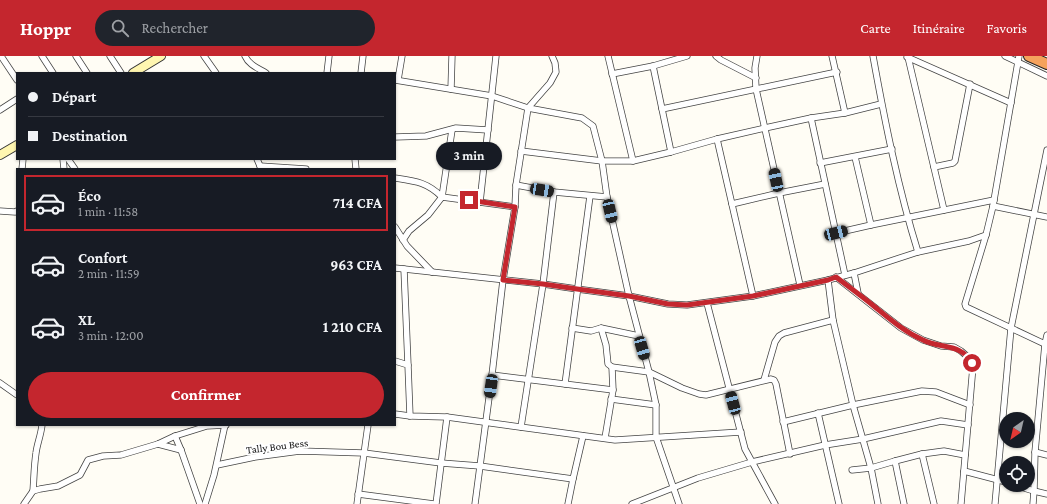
<!DOCTYPE html>
<html lang="fr">
<meta charset="utf-8">
<style>
body{margin:0;font-family:"Crimson Pro",serif;background:#20242c;color:#f1f3f6;height:100vh;display:flex;flex-direction:column;font-size:15px;white-space:nowrap}
*{box-sizing:border-box;margin:0}
p{font-size:13px;color:#9ea1a6}
.icon{flex:none;width:22px;height:22px;fill:none;stroke:currentColor;stroke-width:2;stroke-linecap:round;stroke-linejoin:round}
.map{position:relative;flex:1;overflow:hidden}
.drawer{position:absolute;left:16px;top:112px;width:380px;height:258px;display:flex;flex-direction:column;background:#171b24;border-radius:0px;box-shadow:0 1px 3px #0004}
.drawer>*{flex:none}
.hud{position:absolute;left:16px;top:16px;width:380px;height:88px;border-radius:0px;box-shadow:0 1px 3px #0004;display:grid;align-content:center;height:88px;padding:0 12px;background:#171b24}
.needle{width:26px;rotate:214deg}
.buttons{position:absolute;left:999px;top:356px;display:grid;gap:8px}
.buttons a{display:grid;place-items:center;width:36px;height:36px;border-radius:50%;background:#171b24;box-shadow:0 1px 3px #0004;font-size:20px}
.end{position:absolute;width:18px;height:18px;margin:-9px;border:5px solid #c4262e;background:#fff;box-shadow:0 0 0 2px #fff}
.from{border-radius:50%}
.bubble{position:absolute;height:28px;border-radius:14px;background:#171b24;box-shadow:0 1px 3px #0004;font-size:13px;font-weight:700;line-height:28px;text-align:center}
.car{position:absolute;width:12px;height:24px;margin:-12px -6px;border-radius:5px;box-shadow:0 0 3px 1px #0007;background:linear-gradient(#222 24%,#8ab4d8 0 40%,#222 0 76%,#8ab4d8 0 86%,#222 0)}
.hud b{display:flex;align-items:center;gap:14px;height:38px;font-size:15px}
.hud b+b{border-top:1px solid #363941}
.hud i{width:10px;height:10px;background:#f1f3f6}
ul{padding:7px 0 0;list-style:none}
li{display:flex;align-items:center;gap:12px;height:56px;margin:0 8px 6px;padding:0 4px;border:2px solid transparent;border-radius:0px}
li div{flex:1}
li b{display:block;font-size:15px}
li em{font-style:normal;font-weight:700}
li.active{border-color:#c4262e}
li>.icon{width:36px;height:36px;stroke-width:1.5}
.cta{display:flex;gap:8px;margin-top:auto;padding:8px 12px}
.cta a{flex:1;height:46px;border-radius:24px;background:#c4262e;color:#fff;font-size:16px;font-weight:700;line-height:46px;text-align:center}
header{display:flex;align-items:center;gap:24px;box-sizing:border-box;height:56px;padding:0 20px;background:#c4262e;color:#fff}
header strong{font-size:19px}
nav{display:flex;gap:22px;margin-inline-start:auto;font-size:14px}
.search{width:280px;height:36px;background:#20242c;display:flex;align-items:center;gap:10px;box-sizing:border-box;padding:0 14px;border-radius:22px;color:#9ea1a6;font-size:15px}
.map>svg:first-child{display:block}
.lines{fill:none;stroke-linecap:round;stroke-linejoin:round}
.street-casing{stroke:#444;stroke-width:7}
.secondary-casing{stroke:#333;stroke-width:10}
.highway-casing{stroke:#222;stroke-width:12}
.street{stroke:#fff;stroke-width:5.5}
.secondary{stroke:#fff6b0;stroke-width:8}
.highway{stroke:#f5a25d;stroke-width:10}
.route{stroke:#c4262e;stroke-width:5}
.labels{text-anchor:middle;dominant-baseline:central;stroke-width:4;stroke-linejoin:round;paint-order:stroke}
.street-label{font-size:11px;fill:#111;stroke:#fff}
</style>
<header>
<strong>Hoppr</strong>
<div class="search"><svg class="icon" aria-label="search" viewBox="0 0 24 24"><circle cx="10" cy="10" r="6"/><path d="M15 15l6 6"/></svg>Rechercher</div>
<nav><a>Carte</a><a>Itinéraire</a><a>Favoris</a></nav>
</header>
<div class="map">
<svg width="1047" height="448" viewBox="0 0 1047 448">
<rect width="100%" height="100%" fill="#fffdf5"/>
<g class="lines">
<defs>
<g id="street">
<path d="M1,0L17,24"/>
<path d="M42,0L53,17"/>
<path d="M76,0L87,17"/>
<path d="M110,0L121,17"/>
<path d="M204,0L216,17"/>
<path d="M245,0C249,9 258,12 266,17"/>
<path d="M608,0L633,105"/>
<path d="M716,0L721,4L756,22"/>
<path d="M757,0L755,12L756,33L800,229"/>
<path d="M832,0L845,57"/>
<path d="M873,0C885,66 898,132 918,196"/>
<path d="M1005,0L1047,20"/>
<path d="M1019,0L993,150L986,179L965,248L966,251L1047,289"/>
<path d="M907,1L1011,47"/>
<path d="M908,1L944,154"/>
<path d="M653,10L671,96"/>
<path d="M327,17L329,0"/>
<path d="M361,17L363,0"/>
<path d="M612,18L653,10L687,0"/>
<path d="M395,24L492,40L528,52L582,62L593,70L602,105L607,141L629,240L649,316L656,349V381L679,448"/>
<path d="M398,24L402,0"/>
<path d="M451,33L452,0"/>
<path d="M662,53L837,16"/>
<path d="M0,54L17,43"/>
<path d="M811,62L845,219"/>
<path d="M395,81L426,80L456,72L488,74"/>
<path d="M717,83L753,240"/>
<path d="M521,95L602,105H633L671,96L717,83L765,72L811,62L845,57L881,48"/>
<path d="M855,101L871,169"/>
<path d="M63,103L64,113"/>
<path d="M68,103L75,113"/>
<path d="M257,103L260,110"/>
<path d="M355,103L356,113"/>
<path d="M820,107L892,93"/>
<path d="M260,110L306,113"/>
<path d="M934,111L953,107L955,105L970,28"/>
<path d="M22,113L23,103"/>
<path d="M395,122C415,125 427,126 442,141L515,151"/>
<path d="M516,129L554,136L607,141"/>
<path d="M480,146L496,0"/>
<path d="M732,148L779,137L825,128"/>
<path d="M993,150L1047,161"/>
<path d="M0,155L15,156L17,155"/>
<path d="M395,171L407,190L432,216"/>
<path d="M836,177L871,169L994,144"/>
<path d="M403,184L409,175L428,159L442,141L452,74"/>
<path d="M395,212L543,228L577,233L629,240L668,248L687,249L753,240L828,224L854,217L918,196L969,185L986,179"/>
<path d="M404,213L408,309"/>
<path d="M854,217L858,237"/>
<path d="M836,221L901,272L923,284L941,290L954,291L961,295L969,302L973,310L961,448"/>
<path d="M828,224L833,264L853,349L871,412L878,448"/>
<path d="M707,247L745,393L775,448"/>
<path d="M572,272L591,275L601,272L639,280"/>
<path d="M601,272L606,289L608,308L612,311L649,316L682,332L699,338L706,339L771,323L774,324L776,328L790,398"/>
<path d="M395,305L408,309L410,360"/>
<path d="M492,319L613,334"/>
<path d="M764,324L775,286L779,280L784,277L833,264"/>
<path d="M0,327L17,339"/>
<path d="M565,328L590,140"/>
<path d="M611,343L656,349"/>
<path d="M818,357L839,448"/>
<path d="M395,358L410,360L447,361L615,384L741,376"/>
<path d="M783,366L853,349L922,335L936,336L970,349"/>
<path d="M521,371L543,228L554,136"/>
<path d="M175,380L181,394L200,448"/>
<path d="M605,382L613,334L612,311"/>
<path d="M158,388L181,394"/>
<path d="M1035,396L1047,399"/>
<path d="M922,398L934,448"/>
<path d="M895,405L904,448"/>
<path d="M217,409L255,401L300,395L364,397L441,407L480,410L573,423L583,380"/>
<path d="M852,414L871,412L895,405L922,398L944,395L965,399"/>
<path d="M964,415L1006,426"/>
<path d="M1014,429L1034,435L1047,438"/>
<path d="M33,435C34,422 34,410 36,397C37,388 41,379 42,369"/>
<path d="M358,438L434,448"/>
<path d="M24,448L33,435L40,433L58,430L80,419L88,404L103,400L121,399L158,388L175,380L207,370L226,369"/>
<path d="M205,448L214,419L225,369"/>
<path d="M357,448L368,369"/>
<path d="M436,448L447,361"/>
<path d="M475,448L492,319L503,224L515,151L516,129L528,52L550,27L556,16L555,7L552,0"/>
<path d="M568,448L573,423"/>
<path d="M632,448L698,422L752,406L825,389L863,383L941,365L968,369"/>
<path d="M995,448L1011,272L1047,94"/>
<path d="M1033,448L1034,435L1035,396L1045,288L1047,279"/>
</g>
<g id="secondary">
<path d="M133,17L161,0"/>
<path d="M0,99L17,89"/>
</g>
<path id="highway" d="M1029,0L1047,8"/>
</defs>
<!-- street casing -->
<use href="#street" class="street-casing"/>
<!-- secondary casing -->
<use href="#secondary" class="secondary-casing"/>
<!-- highway casing -->
<use href="#highway" class="highway-casing"/>
<!-- street -->
<use href="#street" class="street"/>
<!-- secondary -->
<use href="#secondary" class="secondary"/>
<!-- highway -->
<use href="#highway" class="highway"/>
</g>
<g class="lines">
<!-- route -->
<path class="route" d="M469,144L515,151L503,224L543,228L577,233L629,240L668,248L687,249L753,240L828,224L836,221C849,231 863,241 875,251C891,264 905,276 923,284C941,293 961,287 972,307"/>
</g>
<g class="labels">
<!-- street labels -->
<g class="street-label">
<text transform="translate(277 390) rotate(-7)">Tally Bou Bess</text>
</g>
</g>
</svg>
<div class="buttons">
<a><svg class="needle" viewBox="-14 -14 28 28"><path d="M0-13l5 13h-10z" fill="#e53935"/><path d="M0 13l5-13h-10z" fill="#9ea1a6"/></svg></a>
<a><svg class="icon" aria-label="locate" viewBox="0 0 24 24"><circle cx="12" cy="12" r="6"/><path d="M12 2v4M12 18v4M2 12h4M18 12h4"/></svg></a>
</div>
<i class="end from" style="left:972px;top:307px"></i>
<i class="end" style="left:469px;top:144px"></i>
<div class="bubble" style="left:436px;top:86px;width:66px">3 min</div>
<i class="car" style="left:776px;top:124px;rotate:348deg"></i>
<i class="car" style="left:542px;top:134px;rotate:99deg"></i>
<i class="car" style="left:610px;top:155px;rotate:167deg"></i>
<i class="car" style="left:836px;top:177px;rotate:76deg"></i>
<i class="car" style="left:642px;top:292px;rotate:164deg"></i>
<i class="car" style="left:491px;top:330px;rotate:188deg"></i>
<i class="car" style="left:733px;top:347px;rotate:345deg"></i>
<div class="hud">
<b><i class="from"></i>Départ</b>
<b><i></i>Destination</b>
</div>
<section class="drawer">
<ul>
<li class="active"><svg class="icon" aria-label="car" viewBox="0 0 24 24"><path d="M5 17H2v-5l4-1 3-4h7l3 4 3 1v5h-3M9 17h6M6 11h13"/><circle cx="7" cy="17" r="2"/><circle cx="17" cy="17" r="2"/></svg><div><b>Éco</b><p>1 min · 11:58</p></div><em>714 CFA</em></li>
<li><svg class="icon" aria-label="car" viewBox="0 0 24 24"><path d="M5 17H2v-5l4-1 3-4h7l3 4 3 1v5h-3M9 17h6M6 11h13"/><circle cx="7" cy="17" r="2"/><circle cx="17" cy="17" r="2"/></svg><div><b>Confort</b><p>2 min · 11:59</p></div><em>963 CFA</em></li>
<li><svg class="icon" aria-label="car" viewBox="0 0 24 24"><path d="M5 17H2v-5l4-1 3-4h7l3 4 3 1v5h-3M9 17h6M6 11h13"/><circle cx="7" cy="17" r="2"/><circle cx="17" cy="17" r="2"/></svg><div><b>XL</b><p>3 min · 12:00</p></div><em>1 210 CFA</em></li>
</ul>
<div class="cta"><a>Confirmer</a></div>
</section>
</div>
